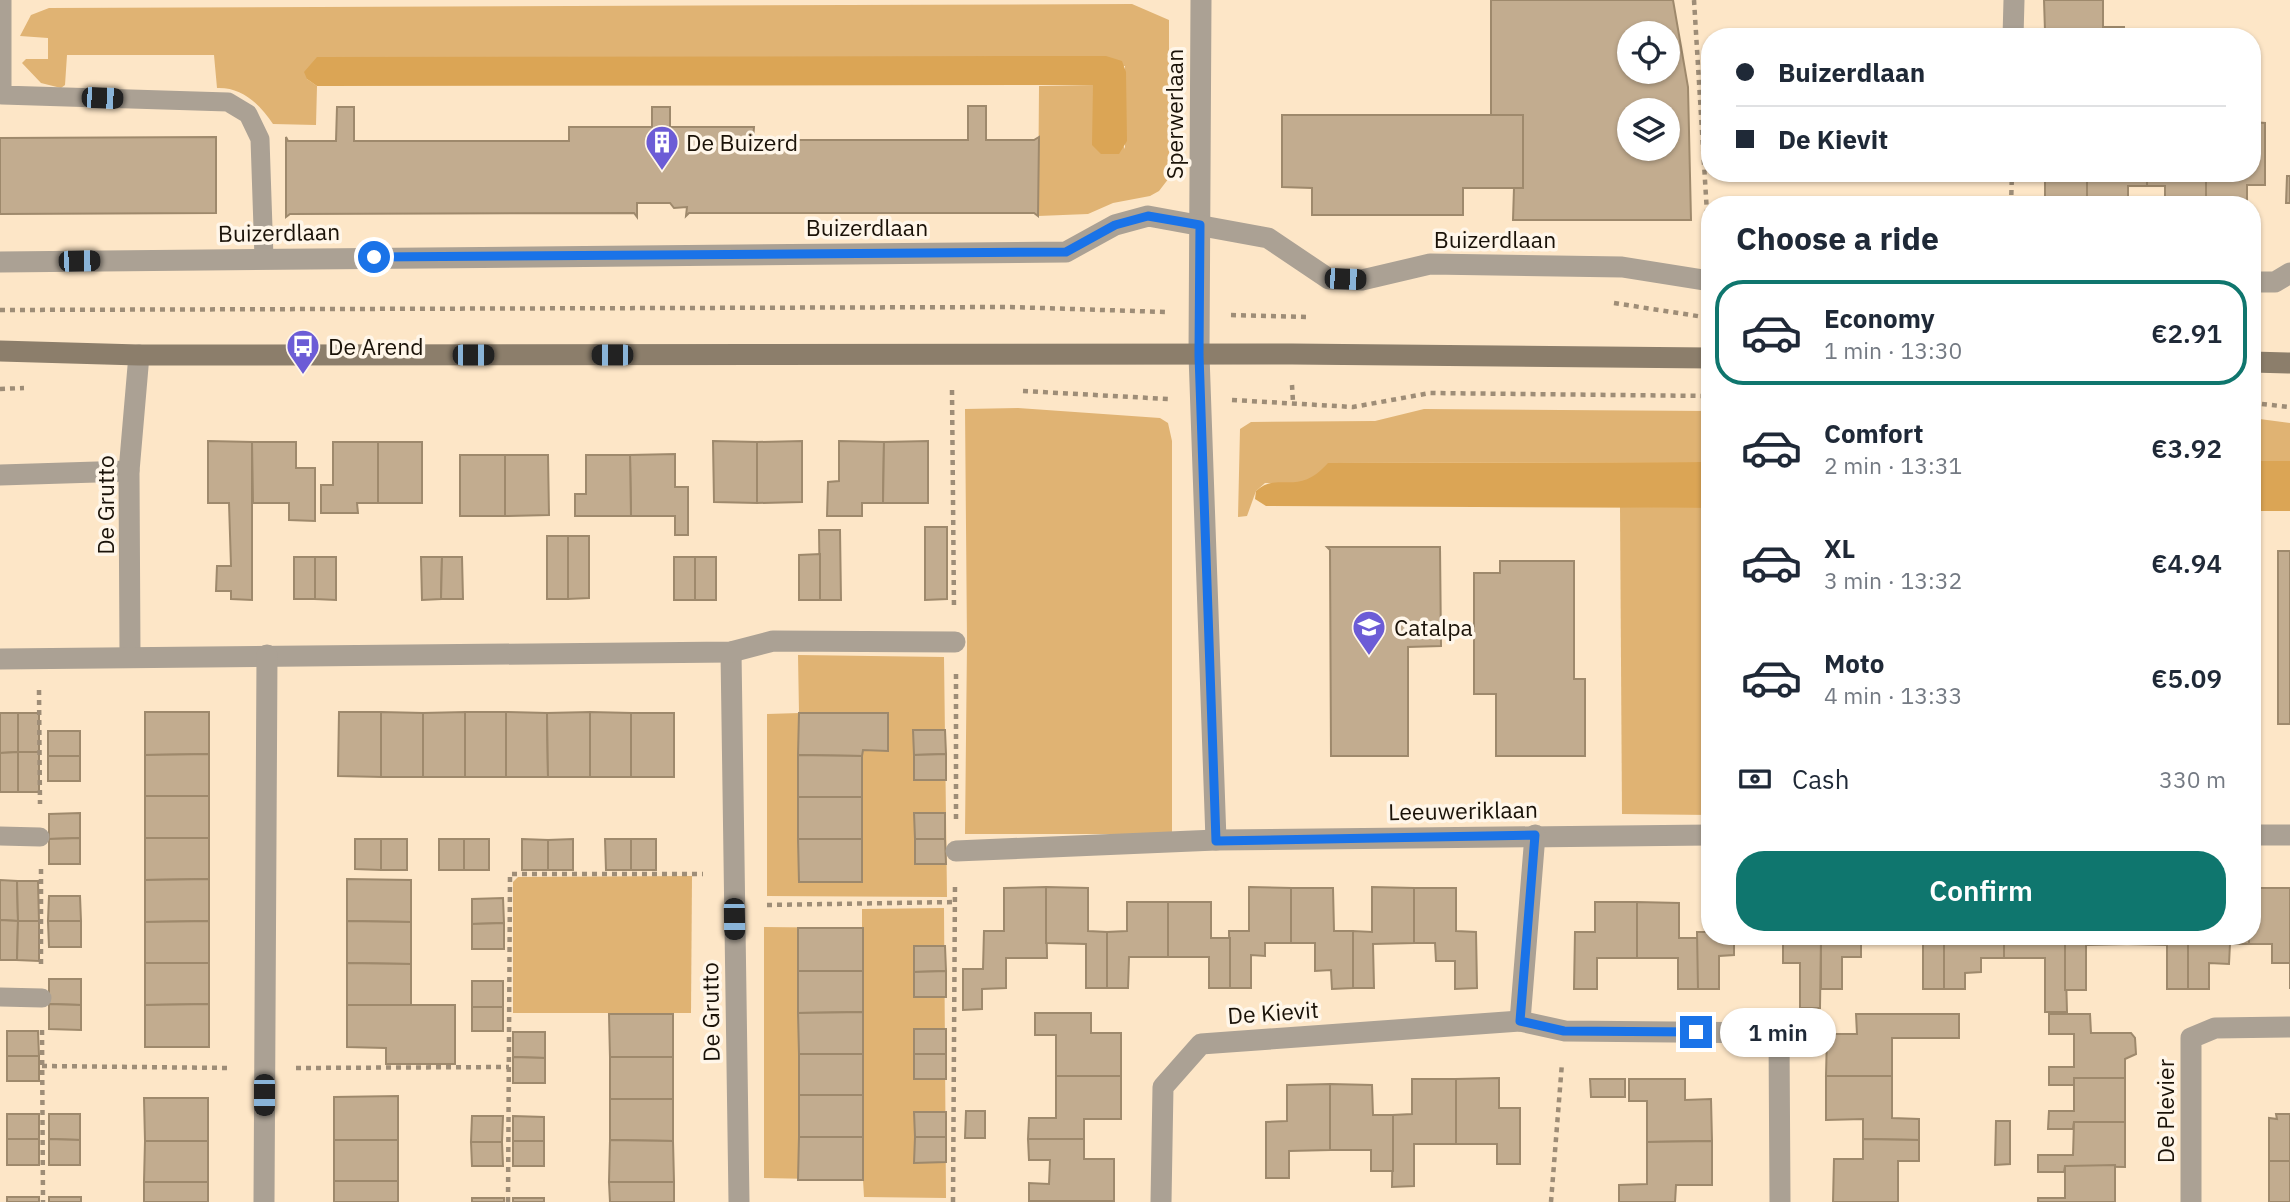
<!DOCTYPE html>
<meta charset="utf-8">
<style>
body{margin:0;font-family:"IBM Plex Sans",sans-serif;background:#f2f2f3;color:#1f2937;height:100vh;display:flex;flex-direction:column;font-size:26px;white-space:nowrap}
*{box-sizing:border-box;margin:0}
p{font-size:23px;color:#747a83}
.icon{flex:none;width:38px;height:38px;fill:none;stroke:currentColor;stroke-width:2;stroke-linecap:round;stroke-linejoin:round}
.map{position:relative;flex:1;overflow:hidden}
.sheet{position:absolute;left:1701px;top:196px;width:560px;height:749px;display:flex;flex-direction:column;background:#fff;border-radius:28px;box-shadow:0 2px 5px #0004}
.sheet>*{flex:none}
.banner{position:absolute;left:1701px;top:28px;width:560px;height:154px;border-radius:28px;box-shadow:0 2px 5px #0004;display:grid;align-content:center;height:154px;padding:0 35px;background:#fff}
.buttons{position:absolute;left:1617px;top:21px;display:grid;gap:14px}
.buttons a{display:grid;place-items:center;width:63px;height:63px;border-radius:50%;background:#fff;box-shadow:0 2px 5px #0004;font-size:35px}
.end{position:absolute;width:32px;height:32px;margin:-16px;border:9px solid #1a73e8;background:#fff;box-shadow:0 0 0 4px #fff}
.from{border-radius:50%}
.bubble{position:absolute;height:49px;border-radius:24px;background:#fff;box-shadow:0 2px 5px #0004;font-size:23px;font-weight:600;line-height:49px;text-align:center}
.car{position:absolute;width:21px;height:42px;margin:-21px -10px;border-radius:9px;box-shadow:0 0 5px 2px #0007;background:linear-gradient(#222 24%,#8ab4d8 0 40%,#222 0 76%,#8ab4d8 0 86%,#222 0)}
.banner b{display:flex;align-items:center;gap:24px;height:66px;font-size:26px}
.banner b+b{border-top:2px solid #e0e1e3}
.banner i{width:18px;height:18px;background:#1f2937}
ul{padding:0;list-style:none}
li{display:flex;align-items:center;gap:21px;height:105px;margin:0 14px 10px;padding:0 21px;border:4px solid transparent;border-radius:28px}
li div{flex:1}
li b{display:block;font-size:26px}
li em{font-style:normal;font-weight:600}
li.on{border-color:#0f766e}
li>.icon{width:63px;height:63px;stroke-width:1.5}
h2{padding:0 35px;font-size:32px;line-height:84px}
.pay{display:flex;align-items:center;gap:18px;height:77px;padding:0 35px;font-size:26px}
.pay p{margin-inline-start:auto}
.cta{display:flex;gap:14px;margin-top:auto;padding:14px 35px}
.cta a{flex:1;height:80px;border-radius:28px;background:#0f766e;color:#fff;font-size:28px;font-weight:600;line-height:80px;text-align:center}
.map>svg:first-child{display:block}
.green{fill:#e0b373}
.water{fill:#dba555}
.building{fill:#c2ac8f;stroke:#9e896c;stroke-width:2;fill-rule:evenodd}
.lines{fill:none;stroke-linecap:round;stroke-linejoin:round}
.path{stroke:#9e8d77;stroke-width:4.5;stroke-dasharray:5 5;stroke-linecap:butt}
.lane{stroke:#aba194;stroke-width:19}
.street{stroke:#aba194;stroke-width:21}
.secondary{stroke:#8c7e6b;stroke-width:21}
.route{stroke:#1a73e8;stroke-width:9}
.labels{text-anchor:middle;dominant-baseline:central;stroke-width:7;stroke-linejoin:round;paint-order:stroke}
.street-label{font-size:23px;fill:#1a1208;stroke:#fff6e9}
.poi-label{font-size:23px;fill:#1a1208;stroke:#fff6e9;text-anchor:start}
</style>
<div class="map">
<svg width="2290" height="1202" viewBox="0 0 2290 1202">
<rect width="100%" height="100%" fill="#fde6c7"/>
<!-- green -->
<g class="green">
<path d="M1132,4L1169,20V178L1159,191L1150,196L1113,203L1088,214L1038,216L1039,86L1093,85L1125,149V66L307,79L317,86L316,125L273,124C260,104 242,87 217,88L214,55H67L65,85L61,88L41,83L22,63L26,59H48V38L20,36L31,15L49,8Z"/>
<path d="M1018,408L1160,418L1168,423L1172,441V834H965L967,643L965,409Z"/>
<path d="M1424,409L1710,411V462L1329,463L1314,479L1300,483H1265L1256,491L1247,516L1238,517L1240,429L1251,422L1375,421Z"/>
<path d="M2252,418L2290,423V461H2252Z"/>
<path d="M1620,507L1710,508V815L1622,814Z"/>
<path d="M798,655L944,657L947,897L767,896V714L799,713Z"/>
<path d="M692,876L691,1013H513V882L518,877Z"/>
<path d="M944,908L946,1198L864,1197L863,1180L764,1178V927L862,928V909Z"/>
</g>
<!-- water -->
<g class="water">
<path d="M1106,56L1122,61L1126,72L1127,141L1119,154H1101L1092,145L1093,85L317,86L307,79L304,72L317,57Z"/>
<rect x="2252" y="461" width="38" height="50"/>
<path d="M1710,462V508L1266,506L1255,499L1256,491C1280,470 1297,498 1328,463Z"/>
</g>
<!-- building -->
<g class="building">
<path d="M1491,0H1673L1688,87L1691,220H1513L1514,188H1523V115H1491ZM1629,33H1668V72H1629ZM1629,110H1668V149H1629Z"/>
<path d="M2044,0H2103V32L2045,31Z"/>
<path d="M2103,27H2124V37H2045V31L2103,32Z"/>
<path d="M968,106H986V140H1034L1039,137L1038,216L1034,213H689L686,216L687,207L674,208L670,203H637V217L634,213L290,214L286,217V137L288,141H336L337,107H354V141H569V127H652V107H670V127H754L753,140H968Z"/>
<path d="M1282,115H1523V188H1463V215H1312V188L1282,187Z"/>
<path d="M2252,122L2265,123V185H2247V205H2206V173H2252Z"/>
<path d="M216,137V213L0,214V138Z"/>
<rect x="2045" y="173" width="42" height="32"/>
<path d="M2087,173H2147V186H2128V205H2087Z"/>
<path d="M2147,173H2206V205H2165V186H2147Z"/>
<path d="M2287,176H2290V203H2286Z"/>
<path d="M208,441L252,442V600L231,599V591H216L217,566H231L229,503H208Z"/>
<path d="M713,441L757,442V503L714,502Z"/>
<path d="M802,441V502L757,503V442Z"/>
<path d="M839,441L884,442L883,503H862V516H827L828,482L839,481Z"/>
<path d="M928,441V503H883L884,442Z"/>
<path d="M252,442H296V468H315V521L289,520V503H253Z"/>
<path d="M333,442H378V503H357L358,513H321V485H333Z"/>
<rect x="378" y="442" width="44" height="61"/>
<path d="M675,454V487H688V535H675V516H631L630,455Z"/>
<rect x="460" y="455" width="45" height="61"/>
<path d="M505,455H548L549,515L505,516Z"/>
<path d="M586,455H630L631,516H575V494H586Z"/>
<path d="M925,527H947V599L925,600Z"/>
<path d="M819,530H840L841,600H820Z"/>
<rect x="547" y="536" width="21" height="63"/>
<path d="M568,536H589V598L568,599Z"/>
<path d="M1327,547H1440L1441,646L1408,647V756H1331L1330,550Z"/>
<rect x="2278" y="551" width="12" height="173"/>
<path d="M820,554V600H799V555Z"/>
<rect x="294" y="557" width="21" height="42"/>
<path d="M315,557H336V600L315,599Z"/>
<path d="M421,557H442L441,599L422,600Z"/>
<path d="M442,557H462L463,599H441Z"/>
<rect x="674" y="557" width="21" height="43"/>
<rect x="695" y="557" width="21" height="43"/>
<path d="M1500,561H1574V679H1585V756H1496V694H1474V573H1500Z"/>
<path d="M145,712H209V754L145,755Z"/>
<path d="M339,712H381V777L338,776Z"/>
<path d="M381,712L423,713V777H381Z"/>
<rect x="465" y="712" width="41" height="65"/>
<path d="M465,712V777H423V713Z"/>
<path d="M506,712L547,713L548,777H506Z"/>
<path d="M590,712L631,713V777H590Z"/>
<path d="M590,712V777H548L547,713Z"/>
<path d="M0,713H18V752L0,753Z"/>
<rect x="18" y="713" width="21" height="39"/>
<rect x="631" y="713" width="43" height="64"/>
<path d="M799,713H888V751L863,750L862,756L798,755Z"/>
<path d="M913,730H945L946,754L914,755Z"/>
<rect x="48" y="731" width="32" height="25"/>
<path d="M18,752V792H0V753Z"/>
<rect x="18" y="752" width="21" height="40"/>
<path d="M209,754V796H145V755Z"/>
<path d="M946,754V780H914V755Z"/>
<path d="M798,755L862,756V797H798Z"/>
<rect x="48" y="756" width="32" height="25"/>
<rect x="145" y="796" width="64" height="42"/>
<rect x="798" y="797" width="64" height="42"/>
<path d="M80,813V838L49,839V814Z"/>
<path d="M914,813H945V839H915Z"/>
<path d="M80,838V864H49V839Z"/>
<path d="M145,838H209V879L145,880Z"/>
<path d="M355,839H381V870L355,869Z"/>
<rect x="381" y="839" width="26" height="31"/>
<rect x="439" y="839" width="25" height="31"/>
<rect x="464" y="839" width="25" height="31"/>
<path d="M522,839L548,840V870H522Z"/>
<path d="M573,839V870H548V840Z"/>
<path d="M605,839H631V870H606Z"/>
<rect x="631" y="839" width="25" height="31"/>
<path d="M798,839H862V882H799Z"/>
<path d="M915,839H945L946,864H915Z"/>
<path d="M209,879V921L145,922V880Z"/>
<path d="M347,879L411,880V922L347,921Z"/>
<path d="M0,880L17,881L18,921L0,920Z"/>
<path d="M17,881H38L39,921H18Z"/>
<path d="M1046,887L1047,958H1006V988L982,989V1009L963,1010V969H983L984,931H1004V888Z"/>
<path d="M1046,887L1088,888V931L1107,932V988H1086V944L1046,943Z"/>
<path d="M1249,887L1291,888V943H1265V956L1251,955V988H1230L1229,931H1249Z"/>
<path d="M1372,887L1414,888V943L1373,944L1374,988H1353V931L1372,932Z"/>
<path d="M1291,888H1333L1334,931H1353V988L1332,989L1331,970L1315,971V943H1291Z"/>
<path d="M1414,888H1456V931L1476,932L1477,988L1455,989V961H1436L1435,943H1414Z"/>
<path d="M2252,888H2290V989V963H2272V944H2249V936H2252Z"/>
<path d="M49,896H80L81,921H48Z"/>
<path d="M503,898L504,923L472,924V899Z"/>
<path d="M1127,902H1168V957H1129L1128,988H1107V932L1127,931Z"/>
<path d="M1168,902H1211V938H1230V988H1209V957H1168Z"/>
<path d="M1595,902H1637V958H1597V989H1574L1575,932H1595Z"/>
<path d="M1637,902L1679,903V938H1698V989H1678V958H1637Z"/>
<path d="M0,920L18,921L17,960H0Z"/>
<path d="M18,921H39V961L17,960Z"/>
<path d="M48,921H81V947H49Z"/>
<path d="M209,921V963H145V922Z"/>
<path d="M347,921L411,922V964L347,963Z"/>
<path d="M504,923V949H472V924Z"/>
<rect x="798" y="928" width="65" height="43"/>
<path d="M1697,932H1710V936H1760V943L1734,944V955L1719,956V989H1698Z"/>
<path d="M1760,936H1821L1820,1008H1800V963H1783V944L1760,943Z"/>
<path d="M1821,936H1882V943H1861V957H1842V989H1821Z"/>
<path d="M1882,936H1944V989H1923V943H1882Z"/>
<path d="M1944,936H2004V958H1981V972L1965,973V989H1944Z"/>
<path d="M2004,936H2065L2067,1012H2045V958H2004Z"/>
<path d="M2065,936H2127V944L2086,945V990H2065Z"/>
<path d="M2127,936H2189L2188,989H2167V945L2127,944Z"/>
<path d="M2207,936H2249V944H2230L2229,964L2209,963V989H2188V939Z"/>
<path d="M914,946H945L946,971L914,972Z"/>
<path d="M145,963H209V1004L145,1005Z"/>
<path d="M347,963L411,964V1005H347Z"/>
<path d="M798,971H863V1012L798,1013Z"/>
<path d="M946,971V997H914V972Z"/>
<path d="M49,979H81V1005L49,1004Z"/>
<rect x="472" y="981" width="31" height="26"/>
<path d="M49,1004L81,1005V1030L49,1029Z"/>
<path d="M209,1004V1047H145V1005Z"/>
<path d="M347,1005H455V1064H386V1048L347,1047Z"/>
<rect x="472" y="1007" width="31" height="24"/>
<path d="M863,1012V1054H799L798,1013Z"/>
<path d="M1035,1013H1091V1033H1121V1076H1056V1035H1035Z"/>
<path d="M609,1014H673V1057H610Z"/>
<path d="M1856,1014H1959V1038H1892V1076H1826L1827,1034H1857Z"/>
<path d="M2049,1014H2090L2091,1033H2131L2135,1038L2136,1054L2125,1059V1078H2074V1085H2049V1067H2074V1034H2049Z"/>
<rect x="914" y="1029" width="32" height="25"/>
<path d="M7,1031H38L39,1056H7Z"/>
<path d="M513,1032H545V1058L513,1057Z"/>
<rect x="799" y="1054" width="64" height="41"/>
<rect x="914" y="1054" width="32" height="25"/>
<rect x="7" y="1056" width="32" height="25"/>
<path d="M513,1057L545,1058V1083H513Z"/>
<rect x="610" y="1057" width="63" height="42"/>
<path d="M1056,1076H1121V1119H1084V1139H1028L1029,1118H1056Z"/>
<path d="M1826,1076H1892V1118L1919,1119V1140L1863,1139V1119L1826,1120Z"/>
<path d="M1499,1078V1108H1520V1164H1497V1144H1456V1079Z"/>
<path d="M2074,1078H2125V1122H2074L2073,1129H2048L2049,1111H2074Z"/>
<path d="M1412,1079H1456V1144H1414V1186L1392,1187L1393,1115L1412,1114Z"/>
<path d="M1590,1079H1625V1097H1591Z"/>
<path d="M1629,1079H1685V1100L1711,1099L1712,1141L1647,1142V1101H1629Z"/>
<path d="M1330,1084V1150L1289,1151V1178H1266V1122L1287,1121V1085Z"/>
<path d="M1330,1084L1372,1085L1373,1115H1393V1171H1371V1150H1330Z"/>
<rect x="799" y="1095" width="64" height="42"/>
<path d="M398,1096V1140H334V1097Z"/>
<path d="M144,1098H208V1141H145Z"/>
<path d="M610,1099H673V1141L610,1140Z"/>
<path d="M966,1111H985V1138H965Z"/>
<path d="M914,1112H946V1137H915Z"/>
<rect x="7" y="1114" width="32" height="25"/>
<path d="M49,1114H80V1140L49,1139Z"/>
<path d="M2276,1114H2290V1161H2269V1118L2277,1119Z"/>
<path d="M472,1116H503L502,1142H471Z"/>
<path d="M513,1116L544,1117V1141H513Z"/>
<path d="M1996,1121H2010V1164L1995,1165Z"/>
<path d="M2074,1122H2125V1167L2065,1166L2064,1172H2038V1155H2073Z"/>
<path d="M799,1137H863V1180H798Z"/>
<path d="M915,1137H946V1162L914,1163Z"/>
<rect x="7" y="1139" width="32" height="26"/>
<path d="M49,1139L80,1140V1165H49Z"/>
<path d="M1028,1139H1084V1159H1114V1201H1029V1183L1049,1184L1050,1160H1029Z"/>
<path d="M1863,1139L1919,1140V1161H1898V1202H1833L1834,1159H1863Z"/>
<rect x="334" y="1140" width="64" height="41"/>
<path d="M610,1140L673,1141L674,1182H609Z"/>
<path d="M145,1141H208V1182H144Z"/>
<rect x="513" y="1141" width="31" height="25"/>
<path d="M1712,1141V1185H1676L1675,1202H1619V1185L1647,1184V1142Z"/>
<path d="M471,1142H502L503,1166H472Z"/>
<rect x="2269" y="1161" width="21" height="41"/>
<path d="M2115,1165V1202H2038V1198H2065V1166Z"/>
<rect x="334" y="1181" width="64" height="21"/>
<rect x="144" y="1182" width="64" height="20"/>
<path d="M609,1182H674V1202H610Z"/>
<rect x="7" y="1197" width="32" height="5"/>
<rect x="49" y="1197" width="32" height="5"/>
<rect x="472" y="1198" width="32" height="4"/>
<rect x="513" y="1198" width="31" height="4"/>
</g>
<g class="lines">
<!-- path -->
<g class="path">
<path d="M1694,0L1709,246"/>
<path d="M2011,205L2012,173"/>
<path d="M1614,303L1710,318"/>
<path d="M0,310L1010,307L1166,312"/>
<path d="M1231,315L1310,317"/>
<path d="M1292,385L1293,402"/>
<path d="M0,389L24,388"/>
<path d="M952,390L954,609"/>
<path d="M1023,391L1168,399"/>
<path d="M1232,400L1353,407L1430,393L1710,396"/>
<path d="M2252,403L2290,407"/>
<path d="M956,674V819"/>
<path d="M39,690L40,804"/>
<path d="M41,869V965"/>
<path d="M767,905L955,902"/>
<path d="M42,1030L43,1202"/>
<path d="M42,1066L231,1068"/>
<path d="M296,1068L509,1067"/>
<path d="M508,1202L510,874H703"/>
<path d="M953,1202L955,884"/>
<path d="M1551,1202L1562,1063"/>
</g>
<!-- lane -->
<g class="lane">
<path d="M2,0V95L228,102L248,114L260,139L264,258"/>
<path d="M0,836L40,837"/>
<path d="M0,997L42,998"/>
</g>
<!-- street -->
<g class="street">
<path d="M1201,0L1199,355L1216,840"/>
<path d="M2013,37L2014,0"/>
<path d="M0,262L1066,252L1115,225L1148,216L1268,238L1329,279L1362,280L1430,264L1622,267L1710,281"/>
<path d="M2252,282H2275L2290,273"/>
<path d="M0,475L129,471"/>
<path d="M731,652L739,1202"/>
<path d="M130,656L129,471L139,355"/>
<path d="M0,659L731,652L773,641L955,642"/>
<path d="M2252,835H2290"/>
<path d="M956,851L1216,840L1710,835"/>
<path d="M1520,1021L1535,835"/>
<path d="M264,1202L267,655"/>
<path d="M1161,1202L1163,1087L1201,1044L1520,1021L1565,1031L1779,1033L1780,1202"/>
<path d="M2191,1202V1038L2215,1028L2290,1027"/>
</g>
<!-- secondary -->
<g class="secondary">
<path d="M0,351L139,355L1292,354L1710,358"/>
<path d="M2252,362L2290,363"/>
</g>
</g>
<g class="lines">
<!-- route -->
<path class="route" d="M374,257L1066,252L1115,225L1148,216L1200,225L1199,355L1216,841L1535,835L1520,1021L1564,1031L1696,1032"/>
</g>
<!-- icons -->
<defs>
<symbol id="building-pin" viewBox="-11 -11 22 30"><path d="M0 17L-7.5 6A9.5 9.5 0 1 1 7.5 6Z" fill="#6c5cd6" stroke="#fff6e9"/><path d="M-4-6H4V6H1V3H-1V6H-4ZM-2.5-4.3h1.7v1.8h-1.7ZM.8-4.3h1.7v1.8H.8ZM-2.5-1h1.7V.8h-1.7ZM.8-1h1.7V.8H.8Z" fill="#fff"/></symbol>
<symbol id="bus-pin" viewBox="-11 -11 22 30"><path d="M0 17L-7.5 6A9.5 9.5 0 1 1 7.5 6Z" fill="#6c5cd6" stroke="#fff6e9"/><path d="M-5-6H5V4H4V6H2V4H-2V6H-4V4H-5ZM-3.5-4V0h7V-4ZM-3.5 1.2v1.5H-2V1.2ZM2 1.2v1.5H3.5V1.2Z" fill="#fff"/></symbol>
<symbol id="school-pin" viewBox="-11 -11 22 30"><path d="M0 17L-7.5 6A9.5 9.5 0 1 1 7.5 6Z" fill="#6c5cd6" stroke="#fff6e9"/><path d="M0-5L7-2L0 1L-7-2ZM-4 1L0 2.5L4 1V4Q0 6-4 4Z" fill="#fff"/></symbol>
</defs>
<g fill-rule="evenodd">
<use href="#building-pin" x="643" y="123" width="38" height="52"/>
<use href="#bus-pin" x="284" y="327" width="38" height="52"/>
<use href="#school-pin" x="1350" y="608" width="38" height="52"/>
</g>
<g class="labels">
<!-- street labels -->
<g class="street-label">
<text transform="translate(1174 114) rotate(-90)">Sperwerlaan</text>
<text x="867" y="227">Buizerdlaan</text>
<text transform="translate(279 232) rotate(-1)">Buizerdlaan</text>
<text x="1495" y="239">Buizerdlaan</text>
<text transform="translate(105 505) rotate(-90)">De Grutto</text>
<text transform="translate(1463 810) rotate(-1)">Leeuweriklaan</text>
<text transform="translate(710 1012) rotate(-91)">De Grutto</text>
<text transform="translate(1273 1012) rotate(-4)">De Kievit</text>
<text transform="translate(2165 1111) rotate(-90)">De Plevier</text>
</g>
<!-- poi labels -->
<g class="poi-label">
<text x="686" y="142">De Buizerd</text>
<text x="328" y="346">De Arend</text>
<text x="1394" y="627">Catalpa</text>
</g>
</g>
</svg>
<div class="buttons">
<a><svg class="icon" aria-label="locate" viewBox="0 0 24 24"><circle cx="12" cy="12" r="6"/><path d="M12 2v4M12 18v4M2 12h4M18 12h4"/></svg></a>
<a><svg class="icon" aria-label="layers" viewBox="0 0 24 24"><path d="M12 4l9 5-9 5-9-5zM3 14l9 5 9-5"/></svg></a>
</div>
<i class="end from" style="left:374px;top:257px"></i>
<i class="end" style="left:1696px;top:1032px"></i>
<div class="bubble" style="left:1720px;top:1008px;width:116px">1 min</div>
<i class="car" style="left:102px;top:98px;rotate:92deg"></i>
<i class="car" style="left:79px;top:261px;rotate:89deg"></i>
<i class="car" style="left:1345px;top:279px;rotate:92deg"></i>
<i class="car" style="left:473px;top:355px;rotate:90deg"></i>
<i class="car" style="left:612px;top:355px;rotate:270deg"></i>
<i class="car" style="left:734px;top:919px;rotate:179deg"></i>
<i class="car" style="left:264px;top:1095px;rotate:180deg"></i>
<div class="banner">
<b><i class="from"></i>Buizerdlaan</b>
<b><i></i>De Kievit</b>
</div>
<section class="sheet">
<h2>Choose a ride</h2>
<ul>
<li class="on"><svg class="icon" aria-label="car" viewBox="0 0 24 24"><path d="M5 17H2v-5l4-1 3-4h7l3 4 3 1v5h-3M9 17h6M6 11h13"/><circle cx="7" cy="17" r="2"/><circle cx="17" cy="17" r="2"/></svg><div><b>Economy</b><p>1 min · 13:30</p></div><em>€2.91</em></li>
<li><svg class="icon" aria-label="car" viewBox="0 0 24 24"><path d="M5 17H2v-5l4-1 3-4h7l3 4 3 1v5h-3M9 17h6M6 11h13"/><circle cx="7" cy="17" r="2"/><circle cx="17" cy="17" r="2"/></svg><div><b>Comfort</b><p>2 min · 13:31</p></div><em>€3.92</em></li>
<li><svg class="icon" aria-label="car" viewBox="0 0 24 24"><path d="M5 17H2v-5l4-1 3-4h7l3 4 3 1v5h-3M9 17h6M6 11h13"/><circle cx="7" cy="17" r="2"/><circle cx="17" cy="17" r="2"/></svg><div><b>XL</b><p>3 min · 13:32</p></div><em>€4.94</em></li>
<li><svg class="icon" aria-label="car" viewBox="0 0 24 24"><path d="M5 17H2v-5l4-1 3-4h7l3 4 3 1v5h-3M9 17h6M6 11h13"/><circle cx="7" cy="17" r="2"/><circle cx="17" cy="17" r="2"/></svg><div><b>Moto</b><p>4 min · 13:33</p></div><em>€5.09</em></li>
</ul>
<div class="pay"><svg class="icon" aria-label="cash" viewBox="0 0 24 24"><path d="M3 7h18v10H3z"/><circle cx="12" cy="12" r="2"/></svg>Cash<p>330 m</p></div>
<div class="cta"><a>Confirm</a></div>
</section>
</div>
